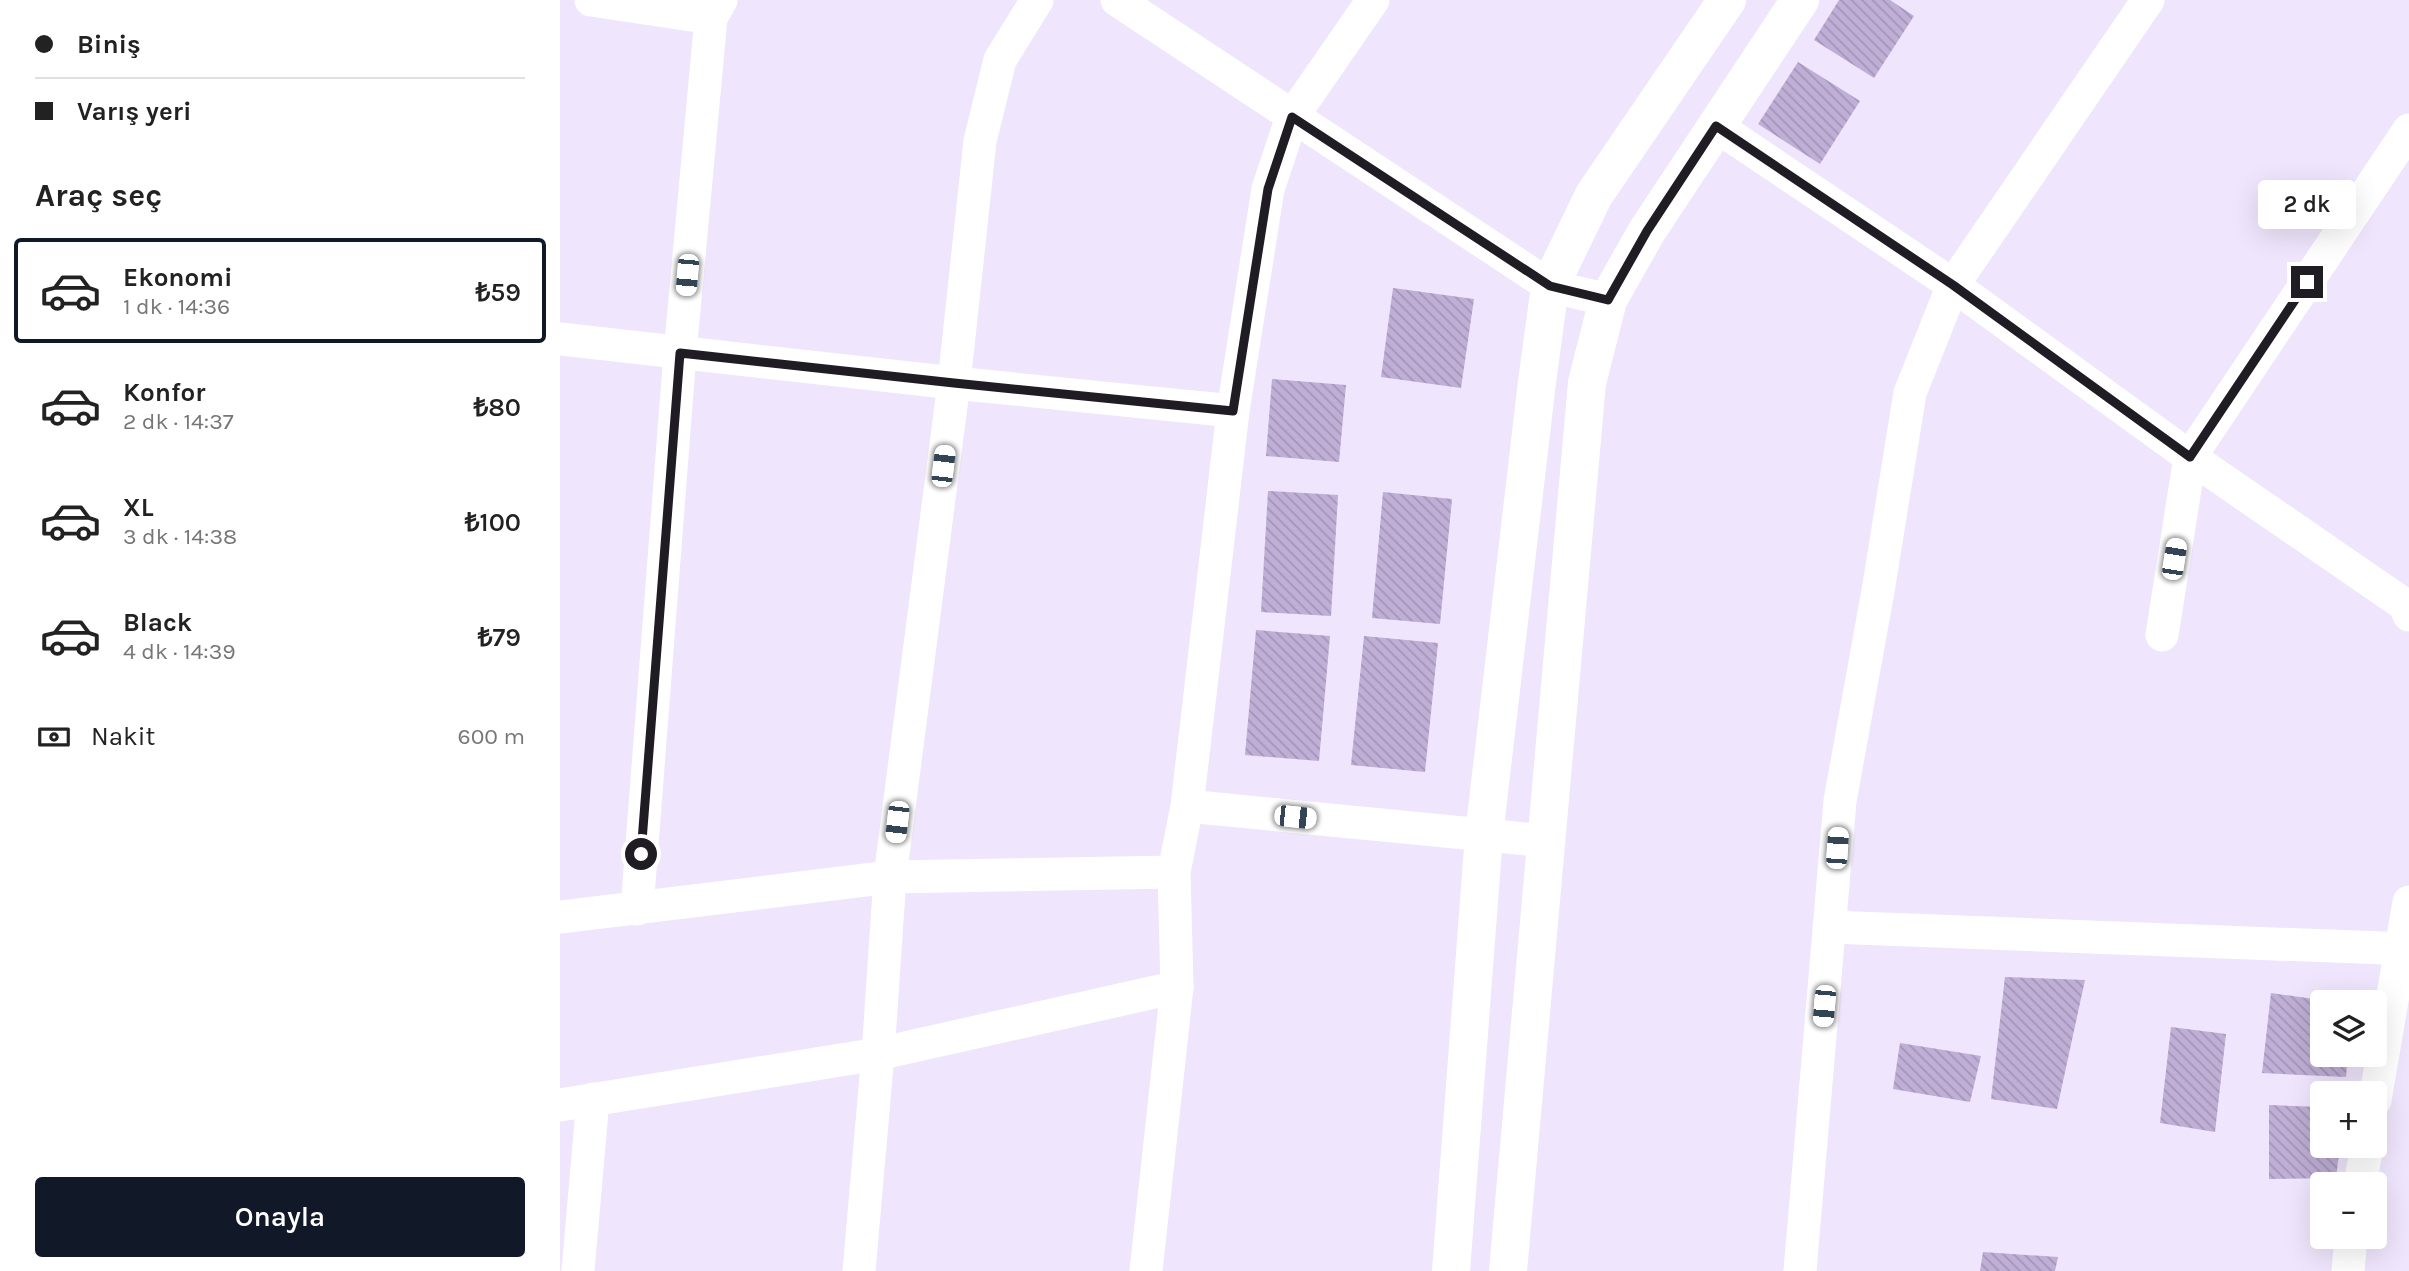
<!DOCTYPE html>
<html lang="tr">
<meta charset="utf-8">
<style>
body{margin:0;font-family:Karla,sans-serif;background:#f2f2f2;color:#222;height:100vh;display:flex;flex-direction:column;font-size:26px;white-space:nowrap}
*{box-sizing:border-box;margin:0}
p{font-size:23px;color:#767676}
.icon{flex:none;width:38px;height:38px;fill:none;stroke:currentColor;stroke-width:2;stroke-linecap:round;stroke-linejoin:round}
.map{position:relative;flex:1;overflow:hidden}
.sheet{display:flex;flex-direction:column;background:#fff;width:560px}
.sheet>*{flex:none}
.banner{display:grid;align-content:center;height:154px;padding:0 35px;background:#fff}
.buttons{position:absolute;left:1750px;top:990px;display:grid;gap:14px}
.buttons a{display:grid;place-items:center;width:77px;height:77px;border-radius:7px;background:#fff;box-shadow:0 7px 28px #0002;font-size:35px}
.end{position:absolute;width:32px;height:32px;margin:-16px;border:9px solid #1f1c24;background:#fff;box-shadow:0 0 0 4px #fff}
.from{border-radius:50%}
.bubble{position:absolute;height:49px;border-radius:7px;background:#fff;box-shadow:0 7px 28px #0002;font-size:23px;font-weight:600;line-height:49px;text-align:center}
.car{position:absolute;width:21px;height:42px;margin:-21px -10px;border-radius:9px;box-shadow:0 0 5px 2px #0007;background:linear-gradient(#fff 24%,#345 0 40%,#fff 0 76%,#345 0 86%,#fff 0)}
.banner b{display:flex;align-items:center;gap:24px;height:66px;font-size:26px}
.banner b+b{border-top:2px solid #e0e0e0}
.banner i{width:18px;height:18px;background:#222}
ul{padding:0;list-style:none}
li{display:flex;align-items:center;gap:21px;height:105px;margin:0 14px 10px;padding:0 21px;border:4px solid transparent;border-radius:7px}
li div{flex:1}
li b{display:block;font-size:26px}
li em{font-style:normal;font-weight:600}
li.active{border-color:#111827}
li>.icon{width:63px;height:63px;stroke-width:1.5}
h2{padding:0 35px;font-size:32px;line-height:84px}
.pay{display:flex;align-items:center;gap:18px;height:77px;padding:0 35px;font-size:26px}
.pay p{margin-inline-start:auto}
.button{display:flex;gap:14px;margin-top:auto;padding:14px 35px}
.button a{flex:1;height:80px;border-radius:7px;background:#111827;color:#fff;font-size:28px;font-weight:600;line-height:80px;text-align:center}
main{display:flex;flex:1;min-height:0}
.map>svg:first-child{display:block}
.building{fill:url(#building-back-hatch)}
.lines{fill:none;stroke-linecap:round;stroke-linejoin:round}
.street{stroke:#fff;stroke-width:33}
.secondary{stroke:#fff;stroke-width:38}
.route{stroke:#1f1c24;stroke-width:9}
</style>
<main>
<section class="sheet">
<div class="banner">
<b><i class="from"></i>Biniş</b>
<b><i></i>Varış yeri</b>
</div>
<h2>Araç seç</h2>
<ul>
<li class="active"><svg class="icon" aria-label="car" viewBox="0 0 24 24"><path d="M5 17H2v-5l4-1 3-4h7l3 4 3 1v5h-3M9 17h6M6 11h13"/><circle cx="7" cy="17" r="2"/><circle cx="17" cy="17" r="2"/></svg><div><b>Ekonomi</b><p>1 dk · 14:36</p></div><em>₺59</em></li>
<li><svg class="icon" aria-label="car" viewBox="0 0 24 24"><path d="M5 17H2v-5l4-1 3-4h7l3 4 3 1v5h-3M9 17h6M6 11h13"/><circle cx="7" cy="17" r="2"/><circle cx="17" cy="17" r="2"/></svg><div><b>Konfor</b><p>2 dk · 14:37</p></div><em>₺80</em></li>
<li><svg class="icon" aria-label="car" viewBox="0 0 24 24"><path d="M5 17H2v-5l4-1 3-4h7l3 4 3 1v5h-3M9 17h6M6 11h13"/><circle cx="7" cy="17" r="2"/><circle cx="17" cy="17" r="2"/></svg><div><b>XL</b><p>3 dk · 14:38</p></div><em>₺100</em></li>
<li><svg class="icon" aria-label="car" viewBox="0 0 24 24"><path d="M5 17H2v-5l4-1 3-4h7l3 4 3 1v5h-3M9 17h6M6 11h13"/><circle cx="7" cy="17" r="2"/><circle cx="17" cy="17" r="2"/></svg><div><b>Black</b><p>4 dk · 14:39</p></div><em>₺79</em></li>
</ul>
<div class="pay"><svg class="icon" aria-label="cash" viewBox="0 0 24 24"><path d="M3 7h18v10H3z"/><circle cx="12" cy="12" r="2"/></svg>Nakit<p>600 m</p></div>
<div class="button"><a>Onayla</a></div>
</section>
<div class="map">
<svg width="1849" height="1271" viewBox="0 0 1849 1271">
<defs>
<pattern id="building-back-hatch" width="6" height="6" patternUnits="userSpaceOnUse" patternTransform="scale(1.75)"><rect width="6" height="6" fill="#bfaed5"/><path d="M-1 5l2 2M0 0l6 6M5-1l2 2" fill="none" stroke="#a495b7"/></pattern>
</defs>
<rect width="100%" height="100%" fill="#efe5fc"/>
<!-- building -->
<g class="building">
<path d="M1279,0H1330L1354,16L1314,78L1254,40Z"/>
<path d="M1238,62L1300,101L1260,164L1198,124Z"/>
<path d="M833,288L914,299L901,388L821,377Z"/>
<path d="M712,379L786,385L779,462L706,456Z"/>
<path d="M708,491L778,495L771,616L701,612Z"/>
<path d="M823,492L892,499L880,624L812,618Z"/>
<path d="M696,630L770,636L759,761L685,755Z"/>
<path d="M804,636L878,643L865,772L791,765Z"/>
<path d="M1445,977L1525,980L1497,1109L1431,1099Z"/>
<path d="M1711,993L1768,1001L1762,1003V1055H1788L1786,1077L1702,1073Z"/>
<path d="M1611,1027L1666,1034L1655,1132L1600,1123Z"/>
<path d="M1340,1043L1421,1056L1410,1102L1333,1089Z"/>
<path d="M1709,1105L1762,1107V1146H1780L1776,1178L1709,1179Z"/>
<path d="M1423,1252L1498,1257L1495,1271H1420Z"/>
</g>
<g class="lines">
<!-- street -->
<g class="street">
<path d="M31,0L151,18"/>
<path d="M557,0L990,286L1048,300"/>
<path d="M1156,126L1393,285L1630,457L1845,605L1849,615"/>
<path d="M0,339L394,383L673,411"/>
<path d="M1602,635L1630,457L1849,130"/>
<path d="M627,806L987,841"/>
<path d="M77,909L120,353L151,18L161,0"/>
<path d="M0,917L330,877L614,872"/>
<path d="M1271,927L1849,949"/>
<path d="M1815,1100L1849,902"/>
<path d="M0,1105L318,1054L617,987"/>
<path d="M1800,1185L1807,1146"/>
<path d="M18,1271L33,1099"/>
<path d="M299,1271L318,1054L330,877L394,383L420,141L440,60L477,0"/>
<path d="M586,1271L617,987L614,872L627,806L673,411L708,189L732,117L813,0"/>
<path d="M1240,1271L1280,801L1318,591L1350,393L1393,285L1588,0"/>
<path d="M1788,1271L1791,1237"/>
</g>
<!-- secondary -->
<g class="secondary">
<path d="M891,1271L924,835L977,382L990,286L1034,195L1167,0"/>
<path d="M948,1271L1027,383L1048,300L1087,231L1240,0"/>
</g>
</g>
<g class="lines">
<!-- route -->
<path class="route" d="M81,854L120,353L394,383L673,411L708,189L732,117L990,286L1048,300L1087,231L1156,126L1393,285L1630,457L1747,282"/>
</g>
</svg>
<div class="buttons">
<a><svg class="icon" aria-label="layers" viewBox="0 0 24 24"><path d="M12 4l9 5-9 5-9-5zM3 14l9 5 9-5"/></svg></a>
<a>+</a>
<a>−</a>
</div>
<i class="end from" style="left:81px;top:854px"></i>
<i class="end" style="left:1747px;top:282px"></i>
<div class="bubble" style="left:1698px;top:180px;width:98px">2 dk</div>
<i class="car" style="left:127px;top:275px;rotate:185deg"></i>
<i class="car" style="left:383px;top:466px;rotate:7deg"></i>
<i class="car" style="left:1614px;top:559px;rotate:9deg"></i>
<i class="car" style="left:735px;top:817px;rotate:96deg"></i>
<i class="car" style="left:337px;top:822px;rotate:187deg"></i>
<i class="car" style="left:1277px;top:848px;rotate:4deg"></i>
<i class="car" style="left:1264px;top:1006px;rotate:185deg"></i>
</div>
</main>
